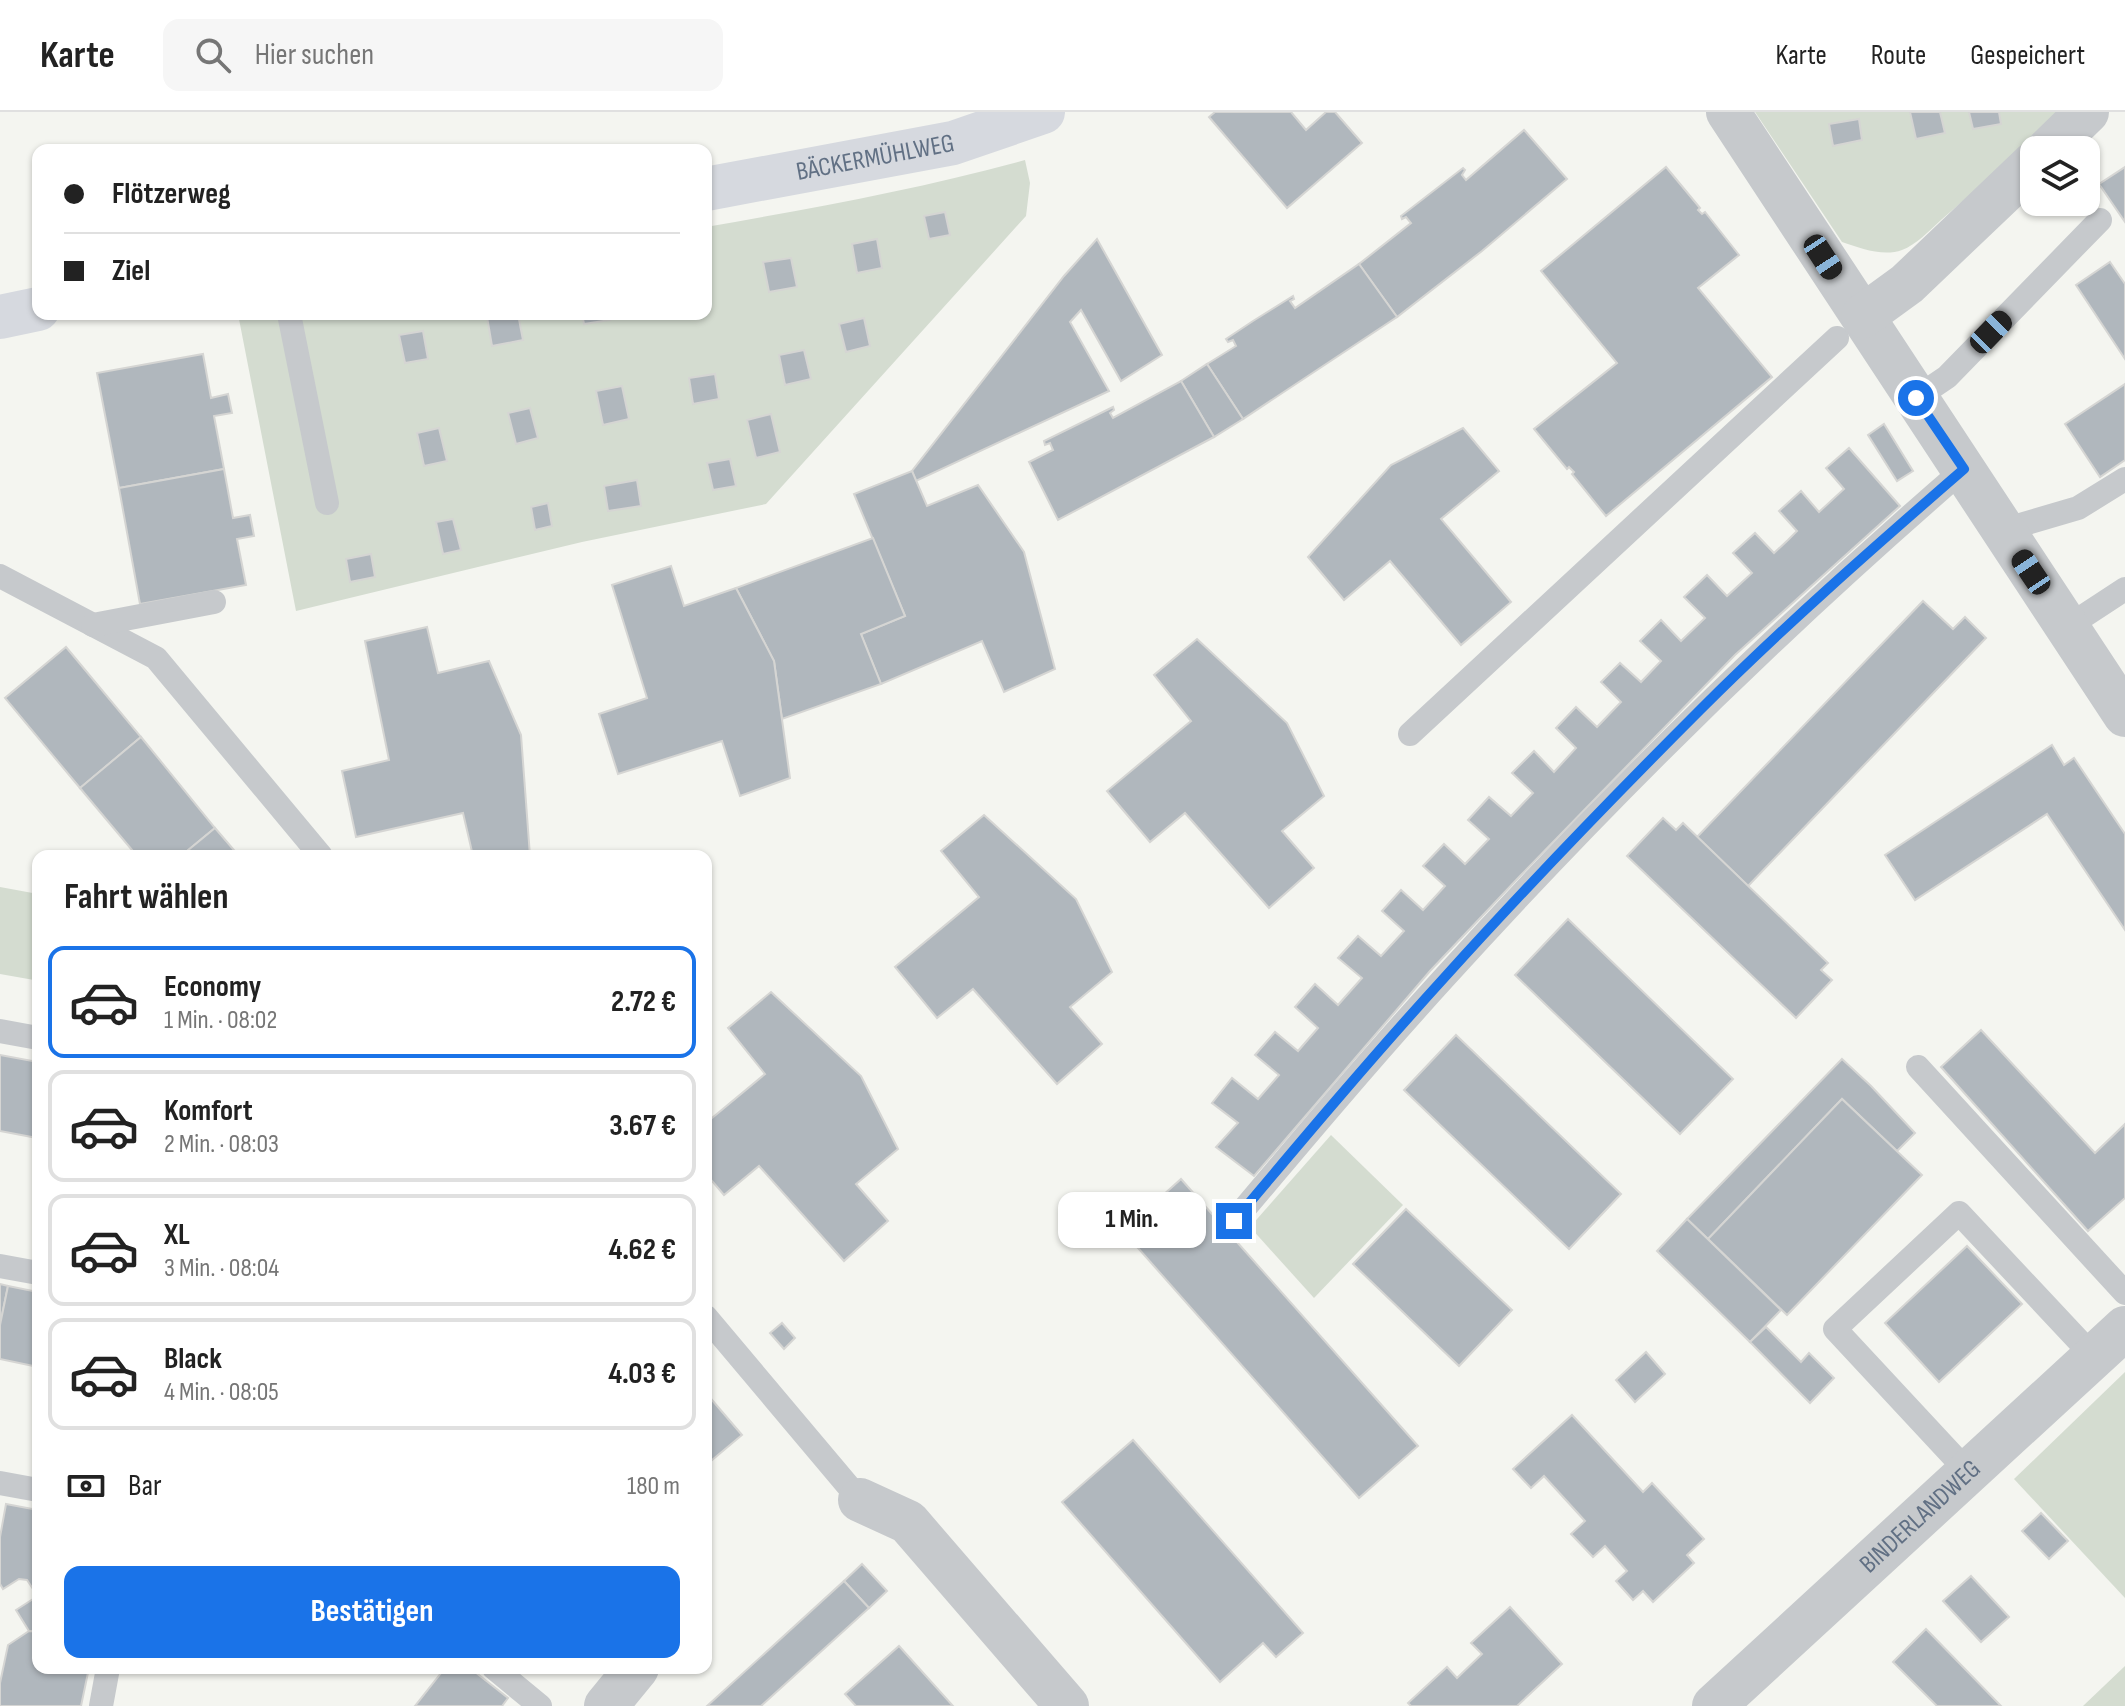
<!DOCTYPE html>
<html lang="de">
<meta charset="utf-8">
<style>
body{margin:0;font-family:"Sofia Sans Condensed",sans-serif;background:#f6f6f6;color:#222;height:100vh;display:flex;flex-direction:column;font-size:30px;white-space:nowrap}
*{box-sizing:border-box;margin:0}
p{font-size:26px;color:#767676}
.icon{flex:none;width:44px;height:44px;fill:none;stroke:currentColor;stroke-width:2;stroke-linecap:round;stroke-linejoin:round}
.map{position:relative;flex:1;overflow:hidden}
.drawer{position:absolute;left:32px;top:738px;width:680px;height:824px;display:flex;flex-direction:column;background:#fff;border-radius:16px;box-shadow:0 2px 6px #0004}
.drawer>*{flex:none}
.guide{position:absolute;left:32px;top:32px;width:680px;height:176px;border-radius:16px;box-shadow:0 2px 6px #0004;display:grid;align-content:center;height:176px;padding:0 32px;background:#fff}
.buttons{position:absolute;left:2020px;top:24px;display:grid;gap:16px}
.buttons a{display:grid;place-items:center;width:80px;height:80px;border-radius:16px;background:#fff;box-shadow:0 2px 6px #0004;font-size:40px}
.end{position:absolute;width:36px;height:36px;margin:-18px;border:10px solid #1a73e8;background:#fff;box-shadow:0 0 0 4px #fff}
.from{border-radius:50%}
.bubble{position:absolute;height:56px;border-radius:16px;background:#fff;box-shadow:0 2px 6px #0004;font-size:26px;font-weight:700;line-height:56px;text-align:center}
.car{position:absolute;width:24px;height:48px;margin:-24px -12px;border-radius:10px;box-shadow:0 0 6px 2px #0007;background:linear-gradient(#222 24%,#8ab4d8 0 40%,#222 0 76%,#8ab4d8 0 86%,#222 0)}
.guide b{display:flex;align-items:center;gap:28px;height:76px;font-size:30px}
.guide b+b{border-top:2px solid #e0e0e0}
.guide i{width:20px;height:20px;background:#222}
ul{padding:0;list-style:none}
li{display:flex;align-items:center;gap:24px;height:112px;margin:0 16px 12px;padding:0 16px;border:4px solid #e0e0e0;border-radius:16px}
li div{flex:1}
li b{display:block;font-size:30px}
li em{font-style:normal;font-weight:700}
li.active{border-color:#1a73e8}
li>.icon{width:72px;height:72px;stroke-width:1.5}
h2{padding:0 32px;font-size:36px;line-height:96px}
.pay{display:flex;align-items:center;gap:20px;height:88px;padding:0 32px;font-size:30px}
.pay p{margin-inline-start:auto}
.cta{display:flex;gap:16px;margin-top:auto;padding:16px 32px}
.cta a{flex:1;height:92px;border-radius:16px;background:#1a73e8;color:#fff;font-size:32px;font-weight:700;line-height:92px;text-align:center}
header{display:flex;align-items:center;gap:48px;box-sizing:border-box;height:112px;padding:0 40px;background:#fff;border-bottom:2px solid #e0e0e0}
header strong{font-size:38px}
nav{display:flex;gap:44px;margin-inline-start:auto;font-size:28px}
.search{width:560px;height:72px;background:#f6f6f6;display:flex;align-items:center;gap:20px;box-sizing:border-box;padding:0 28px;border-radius:16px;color:#767676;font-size:30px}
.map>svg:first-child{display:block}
.green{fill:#d4dcd0}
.building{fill:#b0b7bd;stroke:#d5d5d3;stroke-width:2}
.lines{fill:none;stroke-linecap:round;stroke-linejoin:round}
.lane{stroke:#c6c9cc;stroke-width:24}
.street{stroke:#c6c9cc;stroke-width:44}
.secondary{stroke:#d6d9df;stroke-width:44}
.route{stroke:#1a73e8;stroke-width:10}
.labels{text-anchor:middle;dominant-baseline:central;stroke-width:8;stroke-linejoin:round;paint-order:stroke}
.street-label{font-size:26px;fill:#617084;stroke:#fff}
</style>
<header>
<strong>Karte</strong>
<div class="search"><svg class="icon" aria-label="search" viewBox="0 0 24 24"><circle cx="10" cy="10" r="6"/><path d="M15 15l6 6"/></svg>Hier suchen</div>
<nav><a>Karte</a><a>Route</a><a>Gespeichert</a></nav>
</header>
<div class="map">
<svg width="2125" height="1594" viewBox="0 0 2125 1594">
<rect width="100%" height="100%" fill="#f4f5f0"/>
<!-- green -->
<g class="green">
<path d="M1755,0H2059C2021,37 1982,73 1941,108C1930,118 1916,133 1902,138C1883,145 1860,136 1842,130Z"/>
<path d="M1025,48L1030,71L1026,104L766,392L582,430L296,499L238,202H706V115C813,96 920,77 1025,48Z"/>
<path d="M0,775L38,782V846L34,868L0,862Z"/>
<path d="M1331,1023L1403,1093L1314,1186L1250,1115Z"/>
<path d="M2125,1260V1486L2014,1367Z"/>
<path d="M2125,1554V1594H2083Z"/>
</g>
<!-- building -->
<g class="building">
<path d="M1215,0H1291L1306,18L1326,0H1335L1362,31L1287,96L1209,5Z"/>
<path d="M1910,0H1940L1945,21L1916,27Z"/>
<path d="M1969,0H1999L2001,12L1973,17Z"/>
<path d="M1859,7L1862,28L1833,34L1829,12Z"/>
<path d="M1524,18L1567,67L1482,139L1397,205L1359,152L1411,111L1406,105L1402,107L1401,104L1463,56L1465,58L1462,63L1466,68Z"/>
<path d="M1666,55L1700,96L1698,98L1702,102L1705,100L1739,143L1698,176L1772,265L1606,404L1572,362L1574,360L1569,355L1567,357L1534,317L1617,251L1541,159Z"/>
<path d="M2125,55V110L2099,72Z"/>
<path d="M945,100L950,123L929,127L924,104Z"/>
<path d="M877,127L882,156L857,161L852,132Z"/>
<path d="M1097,127L1162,243L1121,269L1081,198L1070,210L1109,279L916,369L912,359L1064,164Z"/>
<path d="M791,146L797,175L769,180L763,150Z"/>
<path d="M2110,150L2125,172V247L2076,173Z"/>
<path d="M1359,152L1397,205L1243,307L1207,252L1236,234L1233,228L1228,230L1226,227L1253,209L1293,184L1294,187L1290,189L1295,196Z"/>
<path d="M505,202H518L523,228L492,234L487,205Z"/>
<path d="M582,202H609L610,208L584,212Z"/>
<path d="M864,206L870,234L846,240L839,212Z"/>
<path d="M423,219L428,247L405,251L399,223Z"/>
<path d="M804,238L811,267L785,273L779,243Z"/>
<path d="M203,242L211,286L228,282L232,301L214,304L224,357L119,376L97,261Z"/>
<path d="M1207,252L1243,307L1214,325L1181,269Z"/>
<path d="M715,262L719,287L693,292L689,266Z"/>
<path d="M1181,269L1214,325L1058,408L1029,350L1053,338L1050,331L1045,333L1044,329L1113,295L1114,298L1110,301L1113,306Z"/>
<path d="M2125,272V348L2100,365L2065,312Z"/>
<path d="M622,274L629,307L603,313L596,279Z"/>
<path d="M530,296L538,326L516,332L508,301Z"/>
<path d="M771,302L780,340L756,346L747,308Z"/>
<path d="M1884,312L1913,359L1897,369L1868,323Z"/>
<path d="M439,316L447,349L424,354L417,321Z"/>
<path d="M1463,316L1499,359L1441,407L1511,490L1461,533L1390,449L1344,488L1308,445L1391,353Z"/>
<path d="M1849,336L1900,394L1735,543L1520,764L1430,859L1254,1064L1216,1035L1238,1011L1212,991L1232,966L1258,987L1279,963L1255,943L1275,920L1298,939L1318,916L1295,895L1315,872L1338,893L1362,866L1338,846L1358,824L1381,844L1404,819L1382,799L1401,778L1423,798L1445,774L1423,754L1444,732L1465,752L1489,727L1468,708L1489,685L1511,704L1533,681L1512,661L1534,639L1554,660L1576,636L1556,616L1576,595L1597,615L1621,590L1601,570L1620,551L1641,570L1661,549L1640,529L1661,508L1681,529L1705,506L1684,485L1707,463L1727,484L1752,461L1733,441L1755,421L1774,441L1788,428L1797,419L1779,399L1801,379L1819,400L1844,377L1826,356Z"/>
<path d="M730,347L736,374L713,378L707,351Z"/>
<path d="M224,357L233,406L250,403L254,424L237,427L246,473L140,492L119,376Z"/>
<path d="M912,359L927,394L978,373L1024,440L1055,557L1004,580L982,529L881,572L861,522L905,504L854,382Z"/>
<path d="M637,368L641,394L608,399L604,374Z"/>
<path d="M548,391L552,414L535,418L531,395Z"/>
<path d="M453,407L461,438L443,442L436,410Z"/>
<path d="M873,426L905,504L861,522L881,572L782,607L774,549L736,476Z"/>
<path d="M371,442L375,465L350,470L346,447Z"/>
<path d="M671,454L684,494L736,476L774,549L790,666L740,684L722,629L618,662L599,602L647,586L612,473Z"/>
<path d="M1923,489L1953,517L1965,505L1986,526L1748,774L1697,725Z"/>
<path d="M427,515L438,561L489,549L521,623L530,744H473L463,701L356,725L342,659L389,648L365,529Z"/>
<path d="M1197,527L1287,611L1324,684L1282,719L1314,756L1269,796L1185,701L1150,730L1107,679L1191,609L1154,563Z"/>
<path d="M66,535L141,625L80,676L5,586Z"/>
<path d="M141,625L215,716L181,744H137L80,676Z"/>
<path d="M2052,633L2064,653L2074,646L2125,722V818L2047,702L1915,788L1885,743Z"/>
<path d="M984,703L1076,787L1112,860L1070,895L1102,932L1057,972L973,877L937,906L895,855L979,785L941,739Z"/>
<path d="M1663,706L1676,718L1683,711L1828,851L1821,858L1832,868L1796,906L1627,744Z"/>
<path d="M215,716L239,744H181Z"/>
<path d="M1568,807L1733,967L1680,1022L1515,863Z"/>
<path d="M771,880L861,964L898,1037L856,1072L888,1109L844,1149L759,1054L724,1083L706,1062V1011L765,962L728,916Z"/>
<path d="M1981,918L2095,1041L2125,1012V1086L2088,1119L1941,955Z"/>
<path d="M1456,923L1621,1082L1569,1137L1404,978Z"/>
<path d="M0,943L38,950L37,1026L0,1019Z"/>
<path d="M1842,947L1871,974L1915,1021L1897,1039L1842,987L1708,1127L1687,1107Z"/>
<path d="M1842,987L1922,1063L1787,1203L1708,1127Z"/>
<path d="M1181,1067L1418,1334L1359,1386L1123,1119Z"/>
<path d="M1406,1097L1512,1198L1459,1254L1353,1152Z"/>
<path d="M1687,1107L1781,1198L1750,1230L1657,1139Z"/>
<path d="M1967,1134L2022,1192L1939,1270L1885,1211Z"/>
<path d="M0,1172L8,1174L0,1213Z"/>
<path d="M8,1174L38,1180V1255L0,1247V1213Z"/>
<path d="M782,1211L795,1226L784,1237L770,1221Z"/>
<path d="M1766,1215L1801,1250L1809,1241L1834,1266L1810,1291L1750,1230Z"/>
<path d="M1646,1240L1665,1262L1635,1290L1616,1268Z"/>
<path d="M706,1281L742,1323L706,1353Z"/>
<path d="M1572,1303L1643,1380L1652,1371L1704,1427L1687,1443L1694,1451L1653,1490L1643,1479L1633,1488L1616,1469L1627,1459L1605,1434L1593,1445L1571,1422L1585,1409L1544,1364L1531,1376L1513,1357Z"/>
<path d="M1133,1328L1303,1521L1276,1545L1263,1531L1220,1570L1062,1390Z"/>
<path d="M6,1392L38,1398V1520L29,1519L16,1498L33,1487V1477L27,1468L19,1467L3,1477L0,1472V1425Z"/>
<path d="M2041,1401L2068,1429L2049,1447L2022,1419Z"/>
<path d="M862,1452L887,1479L869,1496L844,1469Z"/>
<path d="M1971,1464L2009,1505L1981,1530L1943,1489Z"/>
<path d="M844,1469L869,1496L761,1594H707Z"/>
<path d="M1510,1495L1562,1552L1517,1594H1411L1408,1591L1447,1555L1457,1566L1482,1542L1471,1531Z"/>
<path d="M1926,1517L2001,1594H1937L1893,1550Z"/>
<path d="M29,1519L38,1520V1556H89L81,1594H0V1571L8,1533Z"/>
<path d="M899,1534L953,1594H856L845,1582Z"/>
<path d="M445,1556H470L508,1586L502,1594H415Z"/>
</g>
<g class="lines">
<!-- lane -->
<g class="lane">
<path d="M289,202L327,391"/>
<path d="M1916,286L1947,265L2100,108"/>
<path d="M2003,418L2078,396L2125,367"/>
<path d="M0,464L156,546L321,744"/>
<path d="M93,513L214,490"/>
<path d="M2067,515L2125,477"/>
<path d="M1410,622L1837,226"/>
<path d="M0,919L38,926"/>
<path d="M1918,955L2125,1181"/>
<path d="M1234,1109C1303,1027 1372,945 1444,866C1607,686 1780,516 1964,357"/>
<path d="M0,1154L38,1161"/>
<path d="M706,1205L860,1388"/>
<path d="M1968,1360L1835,1217L1959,1101L2094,1245"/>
<path d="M0,1371L38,1378"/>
<path d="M494,1556L540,1594"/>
<path d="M101,1594L108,1556"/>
</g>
<!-- street -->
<g class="street">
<path d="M1728,0L2125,603"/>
<path d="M2048,38L2087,0"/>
<path d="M1863,204L1907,172L2034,51"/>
<path d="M860,1388L908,1410L1067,1594"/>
<path d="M606,1594L637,1556"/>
<path id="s1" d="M1714,1594L2125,1216"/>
</g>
<!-- secondary -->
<g class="secondary">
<path id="s2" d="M706,77L953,31L1043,0"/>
<path d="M0,205L38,197"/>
</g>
</g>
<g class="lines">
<!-- route -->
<path class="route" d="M1234,1109C1303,1027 1372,945 1444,866C1527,774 1612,686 1700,598C1784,514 1874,435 1964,357L1916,286"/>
</g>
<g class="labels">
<!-- street labels -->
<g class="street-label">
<text stroke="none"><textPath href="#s2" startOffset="172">BÄCKERMÜHLWEG</textPath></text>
<text stroke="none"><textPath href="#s1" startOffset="280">BINDERLANDWEG</textPath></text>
</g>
</g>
</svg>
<div class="buttons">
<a><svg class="icon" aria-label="layers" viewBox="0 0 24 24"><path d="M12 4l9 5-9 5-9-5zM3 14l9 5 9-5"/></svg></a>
</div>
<i class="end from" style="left:1916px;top:286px"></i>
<i class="end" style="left:1234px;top:1109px"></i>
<div class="bubble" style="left:1058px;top:1080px;width:148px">1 Min.</div>
<i class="car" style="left:1823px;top:145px;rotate:147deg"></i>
<i class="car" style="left:1991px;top:220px;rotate:44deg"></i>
<i class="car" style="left:2031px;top:460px;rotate:326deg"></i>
<div class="guide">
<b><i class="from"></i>Flötzerweg</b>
<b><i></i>Ziel</b>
</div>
<section class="drawer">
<h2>Fahrt wählen</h2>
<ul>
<li class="active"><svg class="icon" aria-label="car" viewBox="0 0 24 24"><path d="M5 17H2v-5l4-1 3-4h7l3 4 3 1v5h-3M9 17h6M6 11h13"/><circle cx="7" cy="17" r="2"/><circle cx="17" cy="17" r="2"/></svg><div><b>Economy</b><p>1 Min. · 08:02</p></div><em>2.72 €</em></li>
<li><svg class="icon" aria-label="car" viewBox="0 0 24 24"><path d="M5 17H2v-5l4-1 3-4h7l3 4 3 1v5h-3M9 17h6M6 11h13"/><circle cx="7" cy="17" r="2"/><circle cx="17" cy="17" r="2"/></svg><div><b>Komfort</b><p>2 Min. · 08:03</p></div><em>3.67 €</em></li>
<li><svg class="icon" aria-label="car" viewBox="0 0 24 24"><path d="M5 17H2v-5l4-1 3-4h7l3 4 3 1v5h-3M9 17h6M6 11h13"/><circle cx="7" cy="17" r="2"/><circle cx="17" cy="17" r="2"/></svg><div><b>XL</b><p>3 Min. · 08:04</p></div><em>4.62 €</em></li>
<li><svg class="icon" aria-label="car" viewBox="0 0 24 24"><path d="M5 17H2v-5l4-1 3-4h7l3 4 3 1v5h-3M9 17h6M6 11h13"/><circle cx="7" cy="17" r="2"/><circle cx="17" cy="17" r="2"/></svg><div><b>Black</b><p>4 Min. · 08:05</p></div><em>4.03 €</em></li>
</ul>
<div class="pay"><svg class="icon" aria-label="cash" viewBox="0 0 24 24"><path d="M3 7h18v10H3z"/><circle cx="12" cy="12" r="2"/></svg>Bar<p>180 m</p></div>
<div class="cta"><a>Bestätigen</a></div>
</section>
</div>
